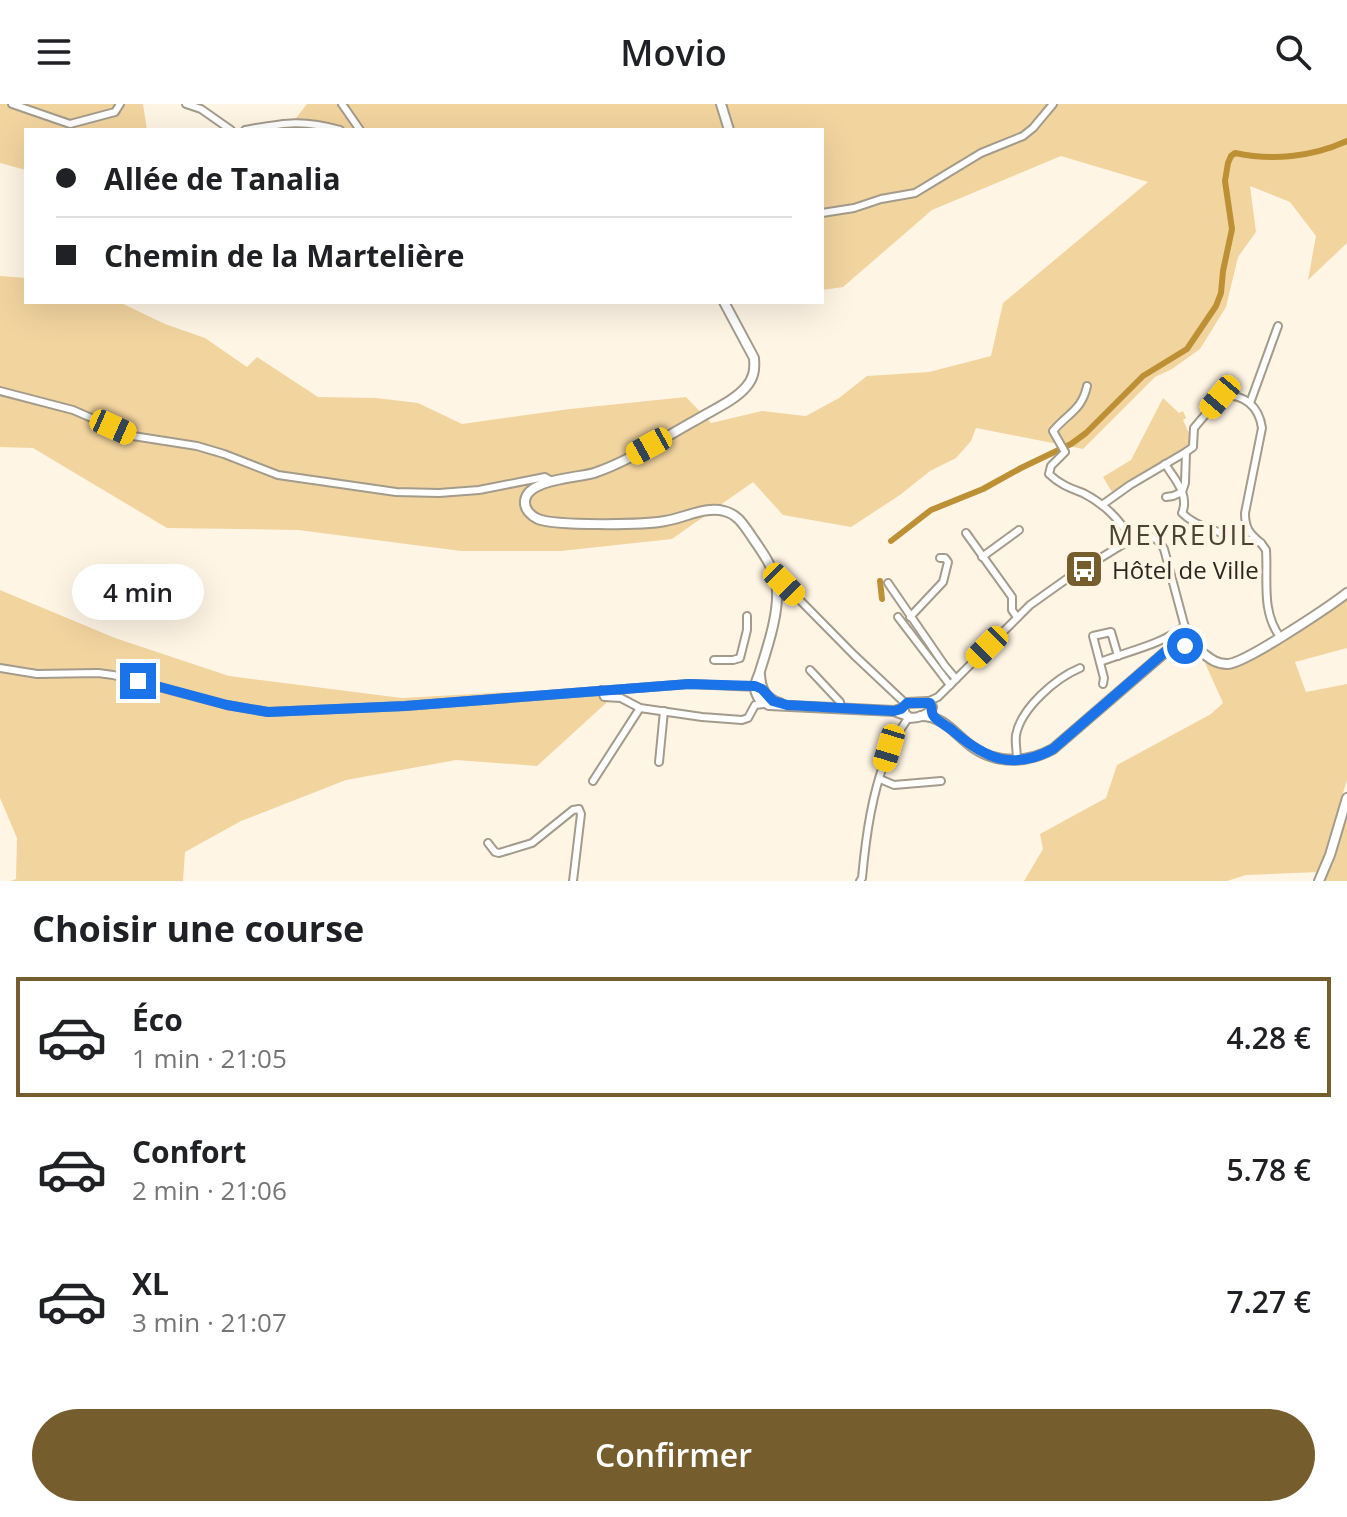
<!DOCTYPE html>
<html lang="fr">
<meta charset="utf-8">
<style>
body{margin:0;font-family:"Open Sans",sans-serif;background:#f6f6f6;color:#202124;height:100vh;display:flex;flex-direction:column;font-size:30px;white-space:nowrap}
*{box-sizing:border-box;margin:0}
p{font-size:26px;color:#757577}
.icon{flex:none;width:44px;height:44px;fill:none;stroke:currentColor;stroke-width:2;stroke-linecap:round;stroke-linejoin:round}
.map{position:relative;height:777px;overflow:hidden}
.drawer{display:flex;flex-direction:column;background:#fff;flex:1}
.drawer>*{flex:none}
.top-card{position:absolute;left:24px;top:24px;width:800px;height:176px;border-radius:0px;box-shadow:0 8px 32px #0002;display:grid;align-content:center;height:176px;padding:0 32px;background:#fff}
.end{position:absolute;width:36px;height:36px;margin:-18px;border:10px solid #1a73e8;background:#fff;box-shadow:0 0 0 4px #fff}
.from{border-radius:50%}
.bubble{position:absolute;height:56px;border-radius:28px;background:#fff;box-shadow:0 8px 32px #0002;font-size:26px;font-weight:600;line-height:56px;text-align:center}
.car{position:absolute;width:24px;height:48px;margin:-24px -12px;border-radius:10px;box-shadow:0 0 6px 2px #0007;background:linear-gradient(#f5c518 24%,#345 0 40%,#f5c518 0 76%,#345 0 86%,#f5c518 0)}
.top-card b{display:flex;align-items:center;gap:28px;height:76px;font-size:30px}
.top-card b+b{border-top:2px solid #e0e0e0}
.top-card i{width:20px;height:20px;background:#202124}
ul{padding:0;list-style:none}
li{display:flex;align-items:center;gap:24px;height:120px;margin:0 16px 12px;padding:0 16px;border:4px solid transparent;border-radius:0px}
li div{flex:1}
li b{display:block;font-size:30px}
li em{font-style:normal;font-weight:600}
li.selected{border-color:#765d2e}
li>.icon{width:72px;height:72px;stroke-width:1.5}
h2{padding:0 32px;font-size:36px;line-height:96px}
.button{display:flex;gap:16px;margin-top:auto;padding:16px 32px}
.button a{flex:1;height:92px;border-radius:48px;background:#765d2e;color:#fff;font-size:32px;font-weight:600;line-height:92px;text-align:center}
header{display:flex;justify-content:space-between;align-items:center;height:104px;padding:0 32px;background:#fff;font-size:36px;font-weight:600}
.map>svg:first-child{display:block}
.green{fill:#f2d49f}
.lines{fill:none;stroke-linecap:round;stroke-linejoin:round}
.canal{stroke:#bd9035;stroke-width:6}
.minor-casing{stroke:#a39b8b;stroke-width:10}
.tertiary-casing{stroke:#a39b8b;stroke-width:12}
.minor{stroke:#fff;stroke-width:6}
.tertiary{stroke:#fff;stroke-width:8}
.route{stroke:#1a73e8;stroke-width:10}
.labels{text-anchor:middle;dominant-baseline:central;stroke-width:8;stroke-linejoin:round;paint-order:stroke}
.poi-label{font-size:24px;fill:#2a2720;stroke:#fff5e5;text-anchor:start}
.quarter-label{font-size:28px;letter-spacing:2px;fill:#4b4436;stroke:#fff5e5}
</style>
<header><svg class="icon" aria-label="menu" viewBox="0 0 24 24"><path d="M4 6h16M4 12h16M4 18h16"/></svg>Movio<svg class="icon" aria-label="search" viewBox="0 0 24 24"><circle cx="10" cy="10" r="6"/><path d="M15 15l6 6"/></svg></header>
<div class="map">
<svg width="1347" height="777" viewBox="0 0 1347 777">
<rect width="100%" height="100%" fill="#fff5e5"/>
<!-- green -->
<g class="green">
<path d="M0,0H143L147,26H26V66L0,59Z"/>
<path d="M307,0H1347V139L1308,176L1316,132L1290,98L1250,82L1256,128L1238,153L1226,203L1200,245L1172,265L1155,273L1083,345L976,324L971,337L956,354L930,367L900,391L851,423L783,411L753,378L672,435L561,447H461L298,426L167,424L33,344L0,343V172L26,174V198H119L165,220L205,234L247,263L257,253L318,293L376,294L418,299L462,320L570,305L686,293L711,319L762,307L806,312L839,294L867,272L929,268L991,252L1003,199L1148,78L1061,52L932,106L843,183L822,186V26H308L296,14Z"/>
<path d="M1163,294L1179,309L1183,307L1186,314L1183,316L1191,334V341L1112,388L1103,373L1131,356Z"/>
<path d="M0,486L115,534L229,572L402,594L529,587L615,591L537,662L456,656L346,676L241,717L185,748L183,777H11L16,775L17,734L0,694Z"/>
<path d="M1347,492V544L1295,558L1306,588L1347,580V676L1319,768L1246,771L1227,777H1024L1043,745L1040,730L1106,694L1117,661L1211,610L1223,599L1205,559L1208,557L1220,564L1237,563Z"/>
<path d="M1347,707V777H1324Z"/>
</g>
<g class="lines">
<!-- canal -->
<g class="canal">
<path d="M891,437L931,406L983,385L1021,364L1071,340L1086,329L1143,272L1187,245L1216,202L1221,189L1223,167L1232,125L1225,77L1228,59L1231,52L1235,49C1272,57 1312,53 1347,37"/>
<path d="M880,477L882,495"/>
</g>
<defs>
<g id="minor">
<path d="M12,0L70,20L115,8L120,0"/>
<path d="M186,0L201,5L231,26"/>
<path d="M342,0L360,26"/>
<path d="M245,26C284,19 302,15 340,26"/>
<path d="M822,109L854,104L881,95L915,89L981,49L1023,32L1033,24L1053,0"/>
<path d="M1087,282C1082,306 1068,309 1053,327L1065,348L1051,362L1049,370C1059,380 1070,384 1083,389C1101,398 1121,415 1129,434"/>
<path d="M0,287L73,306L133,332L197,342L224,350L278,371L396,388L439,389L479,386L545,373L552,377"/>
<path d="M1250,299L1278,222"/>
<path d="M1165,360C1174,374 1190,391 1182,409C1200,427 1236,432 1261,439L1266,446C1268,476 1261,507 1280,533"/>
<path d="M1166,393L1173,392L1182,388L1185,379L1186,348L1193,343L1194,324L1222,291C1244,290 1259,302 1262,324L1245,409C1245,424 1249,429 1261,439"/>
<path d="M1102,401L1130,381L1186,348"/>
<path d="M966,429L1012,493V506L1017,513"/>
<path d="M982,453L1019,426"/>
<path d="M776,478L784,480L854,551L906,600"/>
<path d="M888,479L945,562L956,575"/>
<path d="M898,513L950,581"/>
<path d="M910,513L943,478L948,458L945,454H940"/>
<path d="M714,556H733L740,554L747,526V512"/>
<path d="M1100,558C1128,547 1161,541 1185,522"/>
<path d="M0,564L37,570L98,569L113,571L227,601L268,608L405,602L689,580L758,583"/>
<path d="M810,566L840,598L841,604"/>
<path d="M1103,580L1104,574L1093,532L1111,528L1118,552"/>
<path d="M601,586L604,593L621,594L640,604L702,613L742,616L748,614L755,601L765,600"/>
<path d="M927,598L938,593L1030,501L1068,474L1125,439C1137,425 1156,430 1164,445L1190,542"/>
<path d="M1017,656C1017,648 1015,639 1016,631C1021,604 1056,574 1080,564"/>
<path d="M659,658L664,607"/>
<path d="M880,675L894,681L941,677"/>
<path d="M593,677L640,604"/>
<path d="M488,739L495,748L499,749L532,739L573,706L579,705L581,710L573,777"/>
<path d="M860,777L862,774C866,731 872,687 889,646C893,635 902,624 908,614"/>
</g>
<g id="tertiary">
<path d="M721,0L729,26"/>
<path d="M724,198L754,254C755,265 754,274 746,283C734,297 712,306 696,316C663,334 630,357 594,369C577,374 527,375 525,397C524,405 531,412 538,415C554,422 645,421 665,417C684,414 705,402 724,407C737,410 743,420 750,430C760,445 772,460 776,478C781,503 768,542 760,567C759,572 755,577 755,584C755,589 757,591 759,595L769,601L894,607L905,611"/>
<path d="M760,571C761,586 766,595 780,599"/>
<path d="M894,607L901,605L907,599L928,598L932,603C930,611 918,614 910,614L904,609V602"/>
<path d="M921,612C945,612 956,632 974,644C999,661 1029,658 1053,645L1169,545C1203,534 1203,560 1227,560C1243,561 1330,502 1347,489"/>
<path d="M1319,777L1330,751L1347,694"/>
</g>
</defs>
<!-- minor casing -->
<use href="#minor" class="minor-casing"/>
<!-- tertiary casing -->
<use href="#tertiary" class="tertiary-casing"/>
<!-- minor -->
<use href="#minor" class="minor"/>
<!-- tertiary -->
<use href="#tertiary" class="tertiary"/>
</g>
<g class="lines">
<!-- route -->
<path class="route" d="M138,577L227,601L268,608L405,602L689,580L755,582L762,585L773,597L787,601L894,607L901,605L907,599H930C932,603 931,607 933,611C936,617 948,622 953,627C986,655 1013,667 1053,645L1166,547L1174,543L1185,542"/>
</g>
<!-- icons -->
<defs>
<symbol id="bus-square" viewBox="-11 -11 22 22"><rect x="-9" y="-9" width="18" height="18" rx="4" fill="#765d2e" stroke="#fff5e5"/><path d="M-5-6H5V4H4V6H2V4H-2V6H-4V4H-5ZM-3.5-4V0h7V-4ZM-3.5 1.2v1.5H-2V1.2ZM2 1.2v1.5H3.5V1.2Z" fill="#fff"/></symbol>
</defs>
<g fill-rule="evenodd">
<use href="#bus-square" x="1062" y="443" width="44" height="44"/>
</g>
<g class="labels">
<!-- poi labels -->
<g class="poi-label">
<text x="1112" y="465">Hôtel de Ville</text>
</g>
<!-- quarter labels -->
<g class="quarter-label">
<text x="1182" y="430">MEYREUIL</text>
</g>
</g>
</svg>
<i class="end from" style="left:1185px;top:542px"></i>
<i class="end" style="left:138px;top:577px"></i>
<div class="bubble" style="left:72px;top:460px;width:132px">4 min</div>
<i class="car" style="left:1220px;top:293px;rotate:220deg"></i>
<i class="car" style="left:113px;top:323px;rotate:114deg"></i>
<i class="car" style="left:649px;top:342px;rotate:241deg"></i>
<i class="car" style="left:784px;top:480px;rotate:136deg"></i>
<i class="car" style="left:987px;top:543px;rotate:225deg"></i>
<i class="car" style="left:889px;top:644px;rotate:197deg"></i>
<div class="top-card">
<b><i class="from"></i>Allée de Tanalia</b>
<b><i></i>Chemin de la Martelière</b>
</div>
</div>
<section class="drawer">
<h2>Choisir une course</h2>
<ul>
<li class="selected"><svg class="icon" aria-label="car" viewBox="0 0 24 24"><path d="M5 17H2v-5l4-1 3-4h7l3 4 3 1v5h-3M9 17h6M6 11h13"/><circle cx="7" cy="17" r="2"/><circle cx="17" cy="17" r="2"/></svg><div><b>Éco</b><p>1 min · 21:05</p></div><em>4.28 €</em></li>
<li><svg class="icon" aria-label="car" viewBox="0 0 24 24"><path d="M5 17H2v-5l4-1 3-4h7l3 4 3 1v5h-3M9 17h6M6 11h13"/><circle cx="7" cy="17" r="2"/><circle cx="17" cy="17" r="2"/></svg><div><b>Confort</b><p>2 min · 21:06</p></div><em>5.78 €</em></li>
<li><svg class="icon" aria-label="car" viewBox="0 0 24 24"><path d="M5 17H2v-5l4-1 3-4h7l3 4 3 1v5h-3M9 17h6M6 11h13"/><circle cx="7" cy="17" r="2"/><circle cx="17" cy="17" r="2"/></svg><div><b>XL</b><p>3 min · 21:07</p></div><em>7.27 €</em></li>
</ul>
<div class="button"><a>Confirmer</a></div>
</section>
